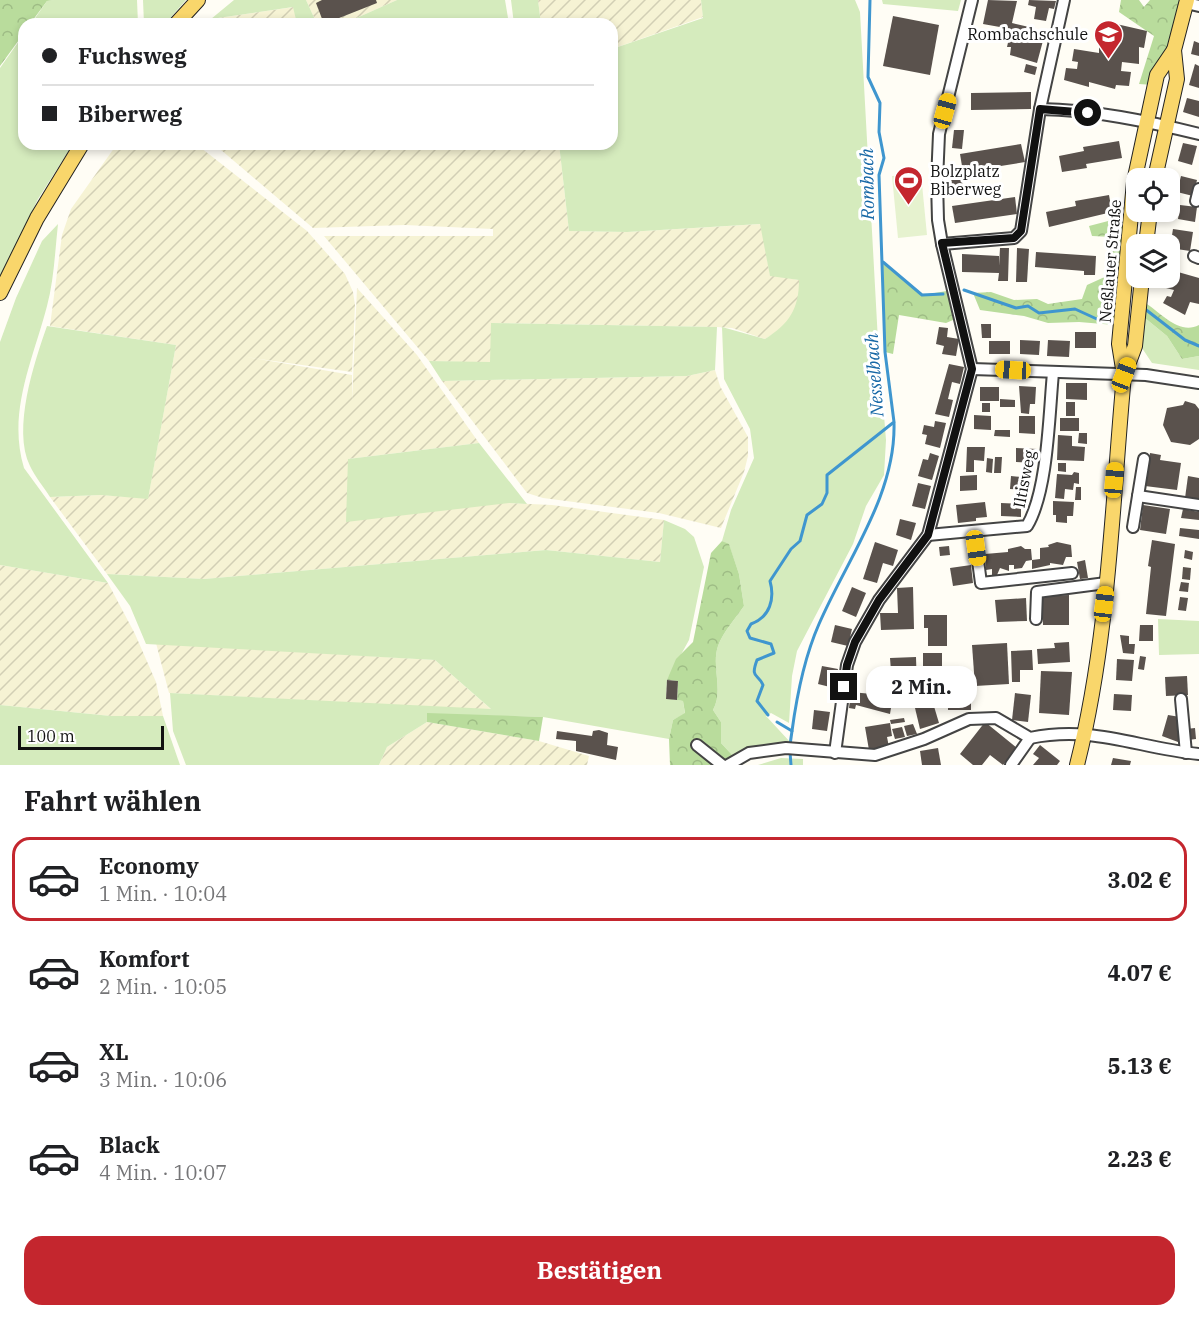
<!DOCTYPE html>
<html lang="de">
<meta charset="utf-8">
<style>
body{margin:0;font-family:"IBM Plex Serif",serif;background:#f2f2f2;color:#202124;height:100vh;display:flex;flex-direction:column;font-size:22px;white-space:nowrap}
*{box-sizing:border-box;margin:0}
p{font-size:20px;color:#757577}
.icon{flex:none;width:33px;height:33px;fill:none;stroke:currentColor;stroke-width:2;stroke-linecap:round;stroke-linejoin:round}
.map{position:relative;height:765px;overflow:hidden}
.panel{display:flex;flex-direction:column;background:#fff;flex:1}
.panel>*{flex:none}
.banner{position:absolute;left:18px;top:18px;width:600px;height:132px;border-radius:18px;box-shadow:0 3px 9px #0003;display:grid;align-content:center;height:132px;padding:0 24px;background:#fff}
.buttons{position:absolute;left:1126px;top:168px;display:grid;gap:12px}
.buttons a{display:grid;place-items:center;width:54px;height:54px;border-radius:12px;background:#fff;box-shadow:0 3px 9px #0003;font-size:30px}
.scale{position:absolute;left:18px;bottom:15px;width:146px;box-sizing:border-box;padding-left:6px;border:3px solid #111;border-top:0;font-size:16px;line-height:21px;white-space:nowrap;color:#111;-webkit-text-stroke:4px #fff;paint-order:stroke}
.end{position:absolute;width:27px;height:27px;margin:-14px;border:8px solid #111;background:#fff;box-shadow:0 0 0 3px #fff}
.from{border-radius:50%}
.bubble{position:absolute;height:42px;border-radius:18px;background:#fff;box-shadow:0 3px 9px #0003;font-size:20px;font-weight:800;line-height:42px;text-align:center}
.car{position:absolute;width:18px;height:36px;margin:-18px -9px;border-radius:8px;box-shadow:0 0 4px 2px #0007;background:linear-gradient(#f5c518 24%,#345 0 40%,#f5c518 0 76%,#345 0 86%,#f5c518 0)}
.banner b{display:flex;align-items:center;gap:21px;height:57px;font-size:22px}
.banner b+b{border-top:2px solid #e0e0e0}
.banner i{width:15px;height:15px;background:#202124}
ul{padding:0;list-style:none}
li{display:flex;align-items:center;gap:18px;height:84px;margin:0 12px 9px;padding:0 12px;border:3px solid transparent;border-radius:18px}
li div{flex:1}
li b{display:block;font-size:22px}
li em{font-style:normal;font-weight:800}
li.active{border-color:#c4262e}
li>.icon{width:54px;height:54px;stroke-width:1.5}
h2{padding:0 24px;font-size:27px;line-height:72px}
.primary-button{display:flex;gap:12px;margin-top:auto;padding:12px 24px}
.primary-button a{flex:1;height:69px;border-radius:18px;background:#c4262e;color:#fff;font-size:24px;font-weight:800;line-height:69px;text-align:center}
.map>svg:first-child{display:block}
.farmland{fill:url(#farmland-furrows)}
.grass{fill:#d5ebbd}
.forest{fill:url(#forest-crowns)}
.pitch{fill:#e6f2cf}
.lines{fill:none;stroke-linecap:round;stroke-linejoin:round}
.stream{stroke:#3f96cf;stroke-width:3}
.building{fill:#5a524d}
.minor-casing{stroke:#444;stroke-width:14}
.major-casing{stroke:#222;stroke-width:16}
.minor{stroke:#fff;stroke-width:10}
.major{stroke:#f9d66b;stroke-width:14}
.route{stroke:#111;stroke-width:8}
.labels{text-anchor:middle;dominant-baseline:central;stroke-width:6;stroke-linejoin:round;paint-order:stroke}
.poi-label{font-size:16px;fill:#111;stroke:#fff;text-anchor:end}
.street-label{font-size:16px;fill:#111;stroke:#fff}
.water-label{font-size:18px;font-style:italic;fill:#1768a6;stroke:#fff}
</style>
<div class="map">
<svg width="1199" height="765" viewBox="0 0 1199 765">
<defs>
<pattern id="farmland-furrows" width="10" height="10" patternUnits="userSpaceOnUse" patternTransform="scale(1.5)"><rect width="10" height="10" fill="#f6f3d4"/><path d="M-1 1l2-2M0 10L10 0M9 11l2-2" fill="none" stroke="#d2cfb5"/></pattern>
<pattern id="forest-crowns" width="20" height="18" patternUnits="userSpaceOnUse" patternTransform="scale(1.5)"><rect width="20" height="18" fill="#b9dc9c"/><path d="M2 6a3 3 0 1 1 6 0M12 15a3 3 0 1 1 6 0" fill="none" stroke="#9ebc85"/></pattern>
</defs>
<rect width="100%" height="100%" fill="#fffdf5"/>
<!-- farmland -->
<g class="farmland">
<path d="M306,0H397L343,24H317Z"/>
<path d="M538,0H701L703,17L612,49V24H541Z"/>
<path d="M294,7L297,24H207L211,19Z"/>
<path d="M117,144H196L307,231L345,274L353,292L355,305L352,372L246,357L352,375V401L357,288L417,355L479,443L348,459L509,503L552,505L664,520L660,562L546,550L204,579L107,574L50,497L101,495L148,498L176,345L50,326L62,235L71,209Z"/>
<path d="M214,144H559L569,231L627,232L761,224L770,275L799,280V297L795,311L783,328L765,339L732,328L717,327L491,323V363L429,361L324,236H493V229L405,225L313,228Z"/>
<path d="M715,370L720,386L748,437V456L744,472L721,528L659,513L543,498L527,493L442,381L687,376Z"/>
<path d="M0,565L108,583L135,634L156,682L163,716H111L0,705Z"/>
<path d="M156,643L435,660L492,710L169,693Z"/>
<path d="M427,722L539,741L589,756L587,765H379L387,747Z"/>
</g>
<!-- grass -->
<g class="grass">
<path d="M54,0H137L138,24H31L47,1Z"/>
<path d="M143,0H186L165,24H144Z"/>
<path d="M234,0H306L317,24H297L293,7L211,19Z"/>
<path d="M397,0H505L509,24H343Z"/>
<path d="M511,0H538L541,24H514Z"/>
<path d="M701,0H855L860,12L878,341L886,440L884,475L866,506L853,544L797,651L792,676L789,723L771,713L766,716L791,743L734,757L721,743V722L713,710C724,690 711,667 718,646C723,632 736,618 744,606L739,574L729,545L722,541L731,510L754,458L750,429L724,379L722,327L765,339C789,324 799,309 799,280L770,276L760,224L627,232L569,231L559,144H612V49L703,18Z"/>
<path d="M882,0H961L958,11L883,4Z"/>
<path d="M24,34V144H73L38,199L0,280V68Z"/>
<path d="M58,224C55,251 54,280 47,306C33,360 7,412 24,468L108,583L0,565V342L16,298L42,241Z"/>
<path d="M1145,318L1167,336L1182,359L1199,356V370L1152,363L1142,348Z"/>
<path d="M491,323L717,327L715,370L687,376L442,381L429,361L490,362Z"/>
<path d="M47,326L176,345L148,499L101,495L50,497C44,487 35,477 30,466C12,429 34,363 47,326Z"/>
<path d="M479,443L527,504L509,503L346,522L348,459Z"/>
<path d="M664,520L685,529L694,537L704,567L689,640L667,680L666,698L683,701L685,714L673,720L669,739L543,717L427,714V722L387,747L379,765H186L173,731L170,693L491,709L435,660L146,644L130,606L107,574L204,579L546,550L660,562Z"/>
<path d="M1158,619L1199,621V654L1159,655Z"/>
<path d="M0,705L111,716H163L180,765H0Z"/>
<path d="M781,758L803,759V765H758Z"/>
</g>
<!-- forest -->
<g class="forest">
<path d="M0,0H54L47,1L30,24H24V33L0,66Z"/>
<path d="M1121,0H1139L1144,7L1150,0H1184L1170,52L1153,85L1139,84L1154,36L1119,12Z"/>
<path d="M1112,220L1125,222L1115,325L1079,322L1048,323L1024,316L980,310L973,293L991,292L1014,300L1037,299L1048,304L1082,299L1087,285L1109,275L1113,237L1092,236L1089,226Z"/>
<path d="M883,262L922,295L953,290L960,317L946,323L899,315L893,354L885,352Z"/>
<path d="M1147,304C1163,315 1180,335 1199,325V356L1182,359L1167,336L1145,318Z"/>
<path d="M722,541L729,544L739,574L744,606C736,618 723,632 718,646C711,667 724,690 713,710L721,722V743L734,757L727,765H670L669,739L673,720L685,713L683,701L677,700L678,681L667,680L676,659L693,642L711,553Z"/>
<path d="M427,713L543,717L539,741L427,722Z"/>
</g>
<!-- pitch -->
<path class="pitch" d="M921,174L927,235L898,238L892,176Z"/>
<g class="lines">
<!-- stream -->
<g class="stream">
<path d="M883,262L922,295L943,294"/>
<path d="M964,290L1016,308L1028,306L1039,313L1075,309L1099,320L1116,307"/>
<path d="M1145,309L1185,340L1199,346"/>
<path d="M768,715L757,701L763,685C758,673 750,679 757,660L774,653L771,644L750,638L747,631L751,624C770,617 775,599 770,581L791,549L800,541L807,515L822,504L827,493V475L894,422L885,352L879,175L884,158L879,132L880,103L868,77L870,0"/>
<path d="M777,722L792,731L790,745"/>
<path d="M792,731C797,694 804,658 819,624C847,559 896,495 894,423"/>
<path d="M790,752L791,765"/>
</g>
</g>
<!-- building -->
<g class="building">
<path d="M322,0H376L377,3L324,24L316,3Z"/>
<path d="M988,0L1017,1L1012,23L1029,27L1044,37L1037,63L1010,55L1011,47H1007L1011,29L983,24Z"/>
<path d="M1029,0L1056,1L1054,9L1049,8L1046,21L1034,19L1036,7L1028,5Z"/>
<path d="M893,16L939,25L930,75L883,66Z"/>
<path d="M1112,23L1147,31L1144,48L1139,47V64L1122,62L1121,71L1131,72L1129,86L1116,85L1115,89L1089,82V87L1064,80L1066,68L1077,69L1078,62L1072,61L1074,49L1099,53V27L1112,29Z"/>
<path d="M1194,41L1199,43V56L1191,54Z"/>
<path d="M1026,64L1037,67L1035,75L1024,72Z"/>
<path d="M1195,64L1199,66V88L1189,85Z"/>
<path d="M1031,92V109L971,110V93Z"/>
<path d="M1187,98L1199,101V117L1183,112Z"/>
<path d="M954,130H964L962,149L952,148Z"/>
<path d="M1119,141L1122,158L1086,164L1087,168L1062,172L1059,156L1084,151L1083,147Z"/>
<path d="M1183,143L1197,146L1192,165L1178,161Z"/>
<path d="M1021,144L1025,162L963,172L960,154Z"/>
<path d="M951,175H962L963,195H952Z"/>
<path d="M1181,176L1197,180L1193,196L1177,192Z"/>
<path d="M1109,195L1112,212L1049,227L1046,212L1076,206L1075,201Z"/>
<path d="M1015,197L1017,214L955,223L952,206Z"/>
<path d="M1180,205L1197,207L1195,222L1178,219Z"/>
<path d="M1173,229L1193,232L1190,251L1170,248Z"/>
<path d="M1000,248H1009L1008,281H998L999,273L962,272V254L999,256V266Z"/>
<path d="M1017,248L1029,249L1027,282H1016Z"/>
<path d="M1036,252L1096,256L1095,275H1084V271L1035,267Z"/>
<path d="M1171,270L1199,278V304L1190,302L1185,315L1163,303L1167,296L1171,297L1174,290L1166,288Z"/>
<path d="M981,324H991V338H982Z"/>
<path d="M939,327L948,328L947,337L959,339L956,356L942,354L944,346L936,344Z"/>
<rect x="1075" y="332" width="21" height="16"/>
<path d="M1020,340L1040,341L1039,355L1020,354Z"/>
<path d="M1048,340L1070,341L1069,357L1047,356Z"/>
<rect x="989" y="341" width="21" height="13"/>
<path d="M949,364L964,367L960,384L952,382L948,399L953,400L949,417L935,414Z"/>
<path d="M1066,383H1087V400L1066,399Z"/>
<path d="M1019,386L1036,387L1035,404H1030L1029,414L1021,413Z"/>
<rect x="980" y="387" width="19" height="14"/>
<path d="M1000,399L1015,400V407H1000Z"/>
<path d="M1185,401L1195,404L1199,409V439L1190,445L1171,442L1163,425L1167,408L1183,405Z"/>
<rect x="1066" y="402" width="9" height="14"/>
<rect x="982" y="403" width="8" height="9"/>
<path d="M974,415L991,416V430L974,429Z"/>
<path d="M1019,416H1035V434L1019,433Z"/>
<rect x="1060" y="418" width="19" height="13"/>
<path d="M935,421L946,423L940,448L925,444L927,435L922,434L924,425L934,427Z"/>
<path d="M995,430H1010V437L994,436Z"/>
<path d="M1079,433H1087V444L1078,443Z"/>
<path d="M1058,435L1072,436V446L1085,447L1084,461L1057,460Z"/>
<path d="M967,447H985L984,461L974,460V472H966Z"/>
<path d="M1016,448L1037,449L1036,463L1016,462Z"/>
<path d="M930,453L939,456L932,480L918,476L923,459L928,460Z"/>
<path d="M1150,453L1161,455L1160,460L1181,463L1177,490L1145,486Z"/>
<path d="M995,457H1002L1001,473H994Z"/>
<path d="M987,458L993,459L992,473L986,472Z"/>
<path d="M1058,463H1066V472L1058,471Z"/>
<path d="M1074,472L1079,473V484L1074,483L1073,490L1065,489L1064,499L1055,498L1057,474L1072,475Z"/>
<path d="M977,475V490L960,491V476Z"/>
<path d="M1011,476L1031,478L1030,490L1010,489Z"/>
<path d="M1188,476L1199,478V500L1185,498Z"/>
<path d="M918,483L931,486L925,509L912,506Z"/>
<path d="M1076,487H1081V500H1075Z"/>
<path d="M1053,501L1074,502L1073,516H1067V523L1056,522V515H1053Z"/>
<path d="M985,502L987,517L976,518V521L958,523L956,505Z"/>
<path d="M1001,503L1021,504V517L1001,516Z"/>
<path d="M1143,505L1170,509L1166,534L1140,530Z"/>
<path d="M1183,509L1199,512V520L1181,518Z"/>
<path d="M900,519L916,523L911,540L896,535Z"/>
<path d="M1180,528L1199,530V539L1179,536Z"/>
<path d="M1152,540L1175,544L1166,616L1146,614L1151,567L1148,566Z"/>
<path d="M875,542L898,550L893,566L883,563L877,583L863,579Z"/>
<path d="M1057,542L1071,545L1072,557H1066L1063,565L1050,563V565L1032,569V560L1026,561L1022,568L1014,569V565H1009V571L1000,568L997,575H992V569L986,570L985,554L1008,552V549L1021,546L1025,549H1031L1032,560L1040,559V548L1049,547L1048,545Z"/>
<path d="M949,546L950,555L940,556L939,547Z"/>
<path d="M1185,550L1193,552L1192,560L1184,558Z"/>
<path d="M1085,560L1088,578L1080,579L1077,562Z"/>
<path d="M971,565L973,583L953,586L950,568Z"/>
<path d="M1183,567L1191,568L1190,580L1182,579Z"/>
<path d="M1181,582L1189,583L1188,592L1179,591Z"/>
<path d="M852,587L866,593L856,617L842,611Z"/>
<path d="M913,587L914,629L881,630L880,613H898L897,588Z"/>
<path d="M1069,595V625H1043L1042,596Z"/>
<path d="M1180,597L1188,598L1186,611L1178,610Z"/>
<path d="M1026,598L1027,621L997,622L995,600Z"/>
<path d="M924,615H947V646H928V628H924Z"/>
<path d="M835,625L852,629L848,646L831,642Z"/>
<path d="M1140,625H1153V641H1139Z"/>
<path d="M1120,635L1129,636V644H1135L1134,654L1123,653Z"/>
<path d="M1069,642L1070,662L1038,664L1037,649L1055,648L1054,643Z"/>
<path d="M1007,643L1009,684L975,686L972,645Z"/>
<path d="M1032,650L1033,670H1020V682H1012L1011,651Z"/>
<path d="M923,653H942V690L934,691V699L923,697Z"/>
<path d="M1140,656L1146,657L1144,670L1138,669Z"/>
<path d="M916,657L917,690H897L896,670L891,671L890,658Z"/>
<path d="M1117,659L1134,660L1132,681L1116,680Z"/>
<path d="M822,666L838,669L834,688L818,684Z"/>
<path d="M1041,671L1072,672L1069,715L1039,713Z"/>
<path d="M887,675H895L894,690L886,689Z"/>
<path d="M1187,676L1188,695L1166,696L1165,677Z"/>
<path d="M667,680L678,681L677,700L666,699Z"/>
<rect x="948" y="690" width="23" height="20"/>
<path d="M851,692L893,696L890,714L856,705L855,709L849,708Z"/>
<path d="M1015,693L1031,695L1028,722L1012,720Z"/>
<path d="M1114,694L1132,695L1131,711L1113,710Z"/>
<path d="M933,703L939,723L920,729L915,708Z"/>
<path d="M814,710L830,712L827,731L812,729Z"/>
<path d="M1168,715L1180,717L1178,729L1182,731L1178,742L1162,736Z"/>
<path d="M904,718L905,722L891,724L890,720Z"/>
<path d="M985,722L1017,748L1003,765L990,755L982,765H973L960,754Z"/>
<path d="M890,723L892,736L887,737L889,747L869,750L865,727Z"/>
<path d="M913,724L917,734L907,736L904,726Z"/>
<path d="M902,727L905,737L895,739L892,729Z"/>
<path d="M1195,728L1196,739L1188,740L1186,729Z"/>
<path d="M599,730L608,733L607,745L618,747L616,760L576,751V741L556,739L557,731L592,736L593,731Z"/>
<path d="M1040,745L1060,761L1057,765H1033L1039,758L1033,754Z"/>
<path d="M938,748L941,765H922L920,751Z"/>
<path d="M1113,758L1131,761L1130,765H1111Z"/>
</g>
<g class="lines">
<defs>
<g id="minor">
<path d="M1186,3L1199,6"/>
<path d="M1040,109C1094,110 1147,121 1199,134"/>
<path d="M1196,201L1199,189"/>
<path d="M942,244L1014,238L1021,231L1040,109L1064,0"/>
<path d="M1194,256L1199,258"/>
<path d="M972,369L1146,375L1199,383"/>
<path d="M1138,496L1199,505"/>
<path d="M1133,527L1144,459"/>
<path d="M974,531L981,583L1072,573"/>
<path d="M928,535L1027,526C1048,491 1049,414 1053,373"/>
<path d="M1036,619L1037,592L1106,583"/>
<path d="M1181,699L1186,753"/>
<path d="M697,745L722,765"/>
<path d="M835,753L847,665L855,642L879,600L928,535L972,369L942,244L938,220L937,181L939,134L972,0"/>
<path d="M728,765L749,753L786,748L875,755L924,739L969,719L996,718L1030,738C1094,725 1137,748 1199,754"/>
<path d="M1011,765L1030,738"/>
</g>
<g id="major">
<path d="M176,24L198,0"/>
<path d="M1155,178L1177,79L1174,50L1187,0"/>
<path d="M1146,244L1150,212"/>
<path d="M0,293L37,218L82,144"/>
<path d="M1125,373L1135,346L1142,278"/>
<path d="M1077,765C1109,638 1112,505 1124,375L1119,344L1134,182L1157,75L1174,50"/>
</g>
</defs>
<!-- minor casing -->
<use href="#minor" class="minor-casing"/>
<!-- major casing -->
<use href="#major" class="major-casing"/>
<!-- minor -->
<use href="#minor" class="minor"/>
<!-- major -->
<use href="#major" class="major"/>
</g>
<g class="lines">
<!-- route -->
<path class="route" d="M844,687L847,665L855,642L879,600L928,535L972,369L942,243L1014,238L1021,231L1040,109L1088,113"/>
</g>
<!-- icons -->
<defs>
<symbol id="school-pin" viewBox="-11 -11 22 30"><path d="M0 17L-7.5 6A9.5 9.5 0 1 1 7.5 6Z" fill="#c4262e" stroke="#fff"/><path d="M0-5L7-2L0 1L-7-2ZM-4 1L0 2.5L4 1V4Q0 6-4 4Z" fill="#fff"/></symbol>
<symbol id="stadium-pin" viewBox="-11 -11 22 30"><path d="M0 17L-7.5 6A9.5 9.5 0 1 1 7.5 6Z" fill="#c4262e" stroke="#fff"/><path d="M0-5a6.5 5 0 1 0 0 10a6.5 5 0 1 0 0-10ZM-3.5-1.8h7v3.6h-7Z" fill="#fff"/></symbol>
</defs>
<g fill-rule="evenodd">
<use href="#school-pin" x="1092" y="18" width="33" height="45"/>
<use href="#stadium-pin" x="892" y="164" width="33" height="45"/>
</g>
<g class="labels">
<!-- poi labels -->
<g class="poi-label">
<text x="1088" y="34">Rombachschule</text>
<text x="930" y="171" text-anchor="start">Bolzplatz<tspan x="930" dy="18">Biberweg</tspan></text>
</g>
<!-- street labels -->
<g class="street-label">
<text transform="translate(1110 261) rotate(-85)">Neßlauer Straße</text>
<text transform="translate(1024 479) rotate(-79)">Iltisweg</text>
</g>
<!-- water labels -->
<g class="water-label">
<text transform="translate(867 184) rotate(-91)">Rombach</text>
<text transform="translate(874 375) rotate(-94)">Nesselbach</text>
</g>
</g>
</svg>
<div class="buttons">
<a><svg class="icon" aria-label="locate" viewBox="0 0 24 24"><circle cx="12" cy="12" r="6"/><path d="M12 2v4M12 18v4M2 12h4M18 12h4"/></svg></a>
<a><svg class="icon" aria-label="layers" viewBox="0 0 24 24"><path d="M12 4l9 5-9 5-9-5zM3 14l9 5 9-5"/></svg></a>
</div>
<div class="scale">100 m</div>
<i class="end from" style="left:1088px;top:113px"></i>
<i class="end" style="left:844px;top:687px"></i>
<div class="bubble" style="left:866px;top:666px;width:111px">2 Min.</div>
<i class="car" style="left:945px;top:111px;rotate:15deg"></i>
<i class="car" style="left:1013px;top:370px;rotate:273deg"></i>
<i class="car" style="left:1124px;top:375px;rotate:21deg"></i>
<i class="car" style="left:1114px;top:480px;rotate:5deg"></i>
<i class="car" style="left:976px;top:548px;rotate:172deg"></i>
<i class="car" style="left:1104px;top:604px;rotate:7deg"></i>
<div class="banner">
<b><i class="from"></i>Fuchsweg</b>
<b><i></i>Biberweg</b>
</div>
</div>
<section class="panel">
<h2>Fahrt wählen</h2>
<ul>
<li class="active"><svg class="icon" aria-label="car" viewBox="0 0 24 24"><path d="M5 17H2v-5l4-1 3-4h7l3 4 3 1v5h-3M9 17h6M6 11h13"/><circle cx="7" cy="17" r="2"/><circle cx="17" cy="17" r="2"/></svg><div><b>Economy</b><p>1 Min. · 10:04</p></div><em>3.02 €</em></li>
<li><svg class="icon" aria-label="car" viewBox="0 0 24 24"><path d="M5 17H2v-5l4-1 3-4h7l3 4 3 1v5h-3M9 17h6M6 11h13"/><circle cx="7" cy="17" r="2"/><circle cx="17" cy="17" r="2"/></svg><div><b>Komfort</b><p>2 Min. · 10:05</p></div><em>4.07 €</em></li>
<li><svg class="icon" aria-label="car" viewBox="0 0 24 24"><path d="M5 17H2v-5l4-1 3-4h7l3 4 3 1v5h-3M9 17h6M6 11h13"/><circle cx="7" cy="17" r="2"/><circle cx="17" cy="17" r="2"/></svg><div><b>XL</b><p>3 Min. · 10:06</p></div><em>5.13 €</em></li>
<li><svg class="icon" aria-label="car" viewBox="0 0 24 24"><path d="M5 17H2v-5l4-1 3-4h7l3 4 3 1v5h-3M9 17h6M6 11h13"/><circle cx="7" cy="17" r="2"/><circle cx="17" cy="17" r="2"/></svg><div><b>Black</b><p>4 Min. · 10:07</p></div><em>2.23 €</em></li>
</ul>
<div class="primary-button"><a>Bestätigen</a></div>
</section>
